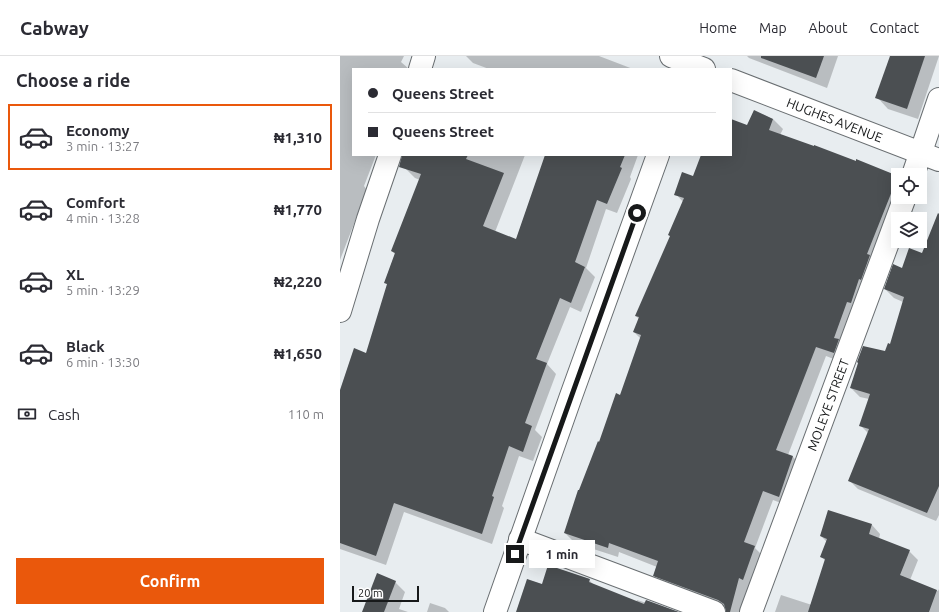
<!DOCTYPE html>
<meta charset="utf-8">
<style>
body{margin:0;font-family:Ubuntu,sans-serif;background:#f7f7f7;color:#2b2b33;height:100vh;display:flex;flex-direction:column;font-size:15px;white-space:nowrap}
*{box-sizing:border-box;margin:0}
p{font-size:13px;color:#7c7c81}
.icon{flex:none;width:22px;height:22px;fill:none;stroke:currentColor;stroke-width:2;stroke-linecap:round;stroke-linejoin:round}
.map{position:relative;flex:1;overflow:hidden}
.side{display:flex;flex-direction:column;background:#fff;width:340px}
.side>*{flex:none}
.guide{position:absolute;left:12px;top:12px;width:380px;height:88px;border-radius:0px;box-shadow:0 4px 16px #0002;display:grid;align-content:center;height:88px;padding:0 16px;background:#fff}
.fabs{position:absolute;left:551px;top:112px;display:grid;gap:8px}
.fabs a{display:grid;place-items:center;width:36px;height:36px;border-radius:0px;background:#fff;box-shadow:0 4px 16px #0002;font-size:20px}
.scale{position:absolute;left:12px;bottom:10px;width:67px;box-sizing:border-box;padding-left:4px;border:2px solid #17191a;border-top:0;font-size:11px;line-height:14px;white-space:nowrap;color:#17191a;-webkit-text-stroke:3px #fff;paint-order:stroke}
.end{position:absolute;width:18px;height:18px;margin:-9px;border:5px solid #17191a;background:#fff;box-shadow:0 0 0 2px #fff}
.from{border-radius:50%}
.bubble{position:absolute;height:28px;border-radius:0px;background:#fff;box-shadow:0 4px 16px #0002;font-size:13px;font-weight:600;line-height:28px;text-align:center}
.guide b{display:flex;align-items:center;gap:14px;height:38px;font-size:15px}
.guide b+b{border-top:1px solid #e1e1e2}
.guide i{width:10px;height:10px;background:#2b2b33}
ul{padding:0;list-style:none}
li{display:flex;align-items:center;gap:12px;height:66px;margin:0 8px 6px;padding:0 8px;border:2px solid transparent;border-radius:0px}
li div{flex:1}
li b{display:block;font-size:15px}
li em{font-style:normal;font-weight:600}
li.on{border-color:#ea580c}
li>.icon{width:36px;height:36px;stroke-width:1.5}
h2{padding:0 16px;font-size:18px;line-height:48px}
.pay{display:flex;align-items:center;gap:10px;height:44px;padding:0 16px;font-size:15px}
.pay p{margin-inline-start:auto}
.cta{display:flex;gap:8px;margin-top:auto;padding:8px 16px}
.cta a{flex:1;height:46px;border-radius:0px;background:#ea580c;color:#fff;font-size:16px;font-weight:600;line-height:46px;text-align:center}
header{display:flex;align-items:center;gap:24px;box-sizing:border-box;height:56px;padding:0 20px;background:#fff;border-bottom:1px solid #e1e1e2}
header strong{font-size:19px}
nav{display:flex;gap:22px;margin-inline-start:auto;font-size:14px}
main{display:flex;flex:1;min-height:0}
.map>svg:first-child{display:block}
.shadow{fill:#0003}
.building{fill:#4b4f52}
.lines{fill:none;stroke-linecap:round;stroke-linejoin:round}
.street-casing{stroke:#696e71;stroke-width:24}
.street{stroke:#fff;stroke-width:22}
.route{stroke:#17191a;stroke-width:5}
.labels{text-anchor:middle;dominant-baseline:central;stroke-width:4;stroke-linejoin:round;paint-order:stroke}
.street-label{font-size:13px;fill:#17191a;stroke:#fff}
</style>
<header>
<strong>Cabway</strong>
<nav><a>Home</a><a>Map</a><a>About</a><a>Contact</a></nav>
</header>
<main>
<section class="side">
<h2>Choose a ride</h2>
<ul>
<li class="on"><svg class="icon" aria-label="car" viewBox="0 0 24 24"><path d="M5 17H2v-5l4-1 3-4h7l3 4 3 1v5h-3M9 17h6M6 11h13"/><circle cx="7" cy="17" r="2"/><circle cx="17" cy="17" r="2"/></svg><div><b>Economy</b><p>3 min · 13:27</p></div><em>₦1,310</em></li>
<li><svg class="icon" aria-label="car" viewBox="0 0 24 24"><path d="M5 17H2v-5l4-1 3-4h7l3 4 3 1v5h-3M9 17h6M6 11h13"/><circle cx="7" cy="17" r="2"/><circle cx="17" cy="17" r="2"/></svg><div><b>Comfort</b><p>4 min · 13:28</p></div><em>₦1,770</em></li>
<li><svg class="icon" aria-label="car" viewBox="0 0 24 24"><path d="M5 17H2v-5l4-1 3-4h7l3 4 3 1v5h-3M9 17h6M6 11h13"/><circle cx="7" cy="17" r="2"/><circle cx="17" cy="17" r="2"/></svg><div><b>XL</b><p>5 min · 13:29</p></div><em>₦2,220</em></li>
<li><svg class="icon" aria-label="car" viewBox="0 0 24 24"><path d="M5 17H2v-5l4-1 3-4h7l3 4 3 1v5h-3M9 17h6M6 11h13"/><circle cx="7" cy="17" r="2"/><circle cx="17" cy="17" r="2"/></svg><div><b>Black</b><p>6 min · 13:30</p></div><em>₦1,650</em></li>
</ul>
<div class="pay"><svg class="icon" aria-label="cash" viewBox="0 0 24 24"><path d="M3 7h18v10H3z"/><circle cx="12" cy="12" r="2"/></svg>Cash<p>110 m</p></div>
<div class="cta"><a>Confirm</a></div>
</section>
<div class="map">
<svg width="599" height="556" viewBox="0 0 599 556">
<rect width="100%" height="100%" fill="#e8edf0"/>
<!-- shadow -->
<g class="shadow">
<path d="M0,0H64L61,6L69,13H13V99H36L24,130L27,134L0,204Z"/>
<path d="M126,0H259L293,13H149L133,7Z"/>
<path d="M407,0H498L487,32L409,2Z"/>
<path d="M551,0H599L578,63L548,53L537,41Z"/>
<path d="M414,55L433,63L443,73L440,79L558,120V141L504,307L486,300L448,399L453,401L463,411L449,450L433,444L415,492L424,501L402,556H387V553L324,529L315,520L317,511L279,496L278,501L235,487L225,477L259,387L281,340L301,283L294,276L299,263L296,260L331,181L329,179L343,146L336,138L354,121L362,99H391V64L408,70Z"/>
<path d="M69,99H185L155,176L176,184L206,99H298L290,121L291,123L277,157L266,153L246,212L255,221L241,256L230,251L207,308L216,318L195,374L202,381L193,405L179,400L162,450L164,452L152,488L64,456L46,509L0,493V337L27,298L48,229L45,226L55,198L52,195L80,124L75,122L65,112Z"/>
<path d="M599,157V459L596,465L518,433L509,424L529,378L521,370L529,343L520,341L511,332L546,297L551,289L563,246L554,242L545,233L562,213L583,199Z"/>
<path d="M488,456L532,469L540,478L539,483L569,495L578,504L570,524L598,535L599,533V556H435L441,539L472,549L486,505L481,501L487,486L481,480Z"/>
<path d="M249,524L255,530L296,546L297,544L336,556H181L202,529Z"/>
<path d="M55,526L65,536L59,553L68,556H23Z"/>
<path d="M90,547L105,552L109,556H87Z"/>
</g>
<!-- building -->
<g class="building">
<path d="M421,0H484L476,22L421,2Z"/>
<path d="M550,0H585L567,53L535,42Z"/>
<path d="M414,54L433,63L429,74L474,90V89L516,105V103L558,120L527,198L530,199L521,224L519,223L511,247L507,246L494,282L499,283L494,297L476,291L452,353L436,394L453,400L439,441L423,435L404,486L415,490L403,524L399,522L390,556H386L384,548L378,544L313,520L318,505L269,487L268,492L224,477L238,434H239L258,385L259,386L276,337L280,339L301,279L293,276L299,261L295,260L330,180L328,179L344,142L334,139L342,116L353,120L361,99H391V63L407,69Z"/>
<path d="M62,99H128L126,103L164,117L143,170L176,183L205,99H285L280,111L282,112L267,148L257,144L235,206L245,211L231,247L220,242L196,303L207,307L185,367L192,370L183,396L169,390L152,440L154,441L142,478L54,447L36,500L0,487V334L14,292L26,297L47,228L44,227L55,197L51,195L81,118L59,111Z"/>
<path d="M598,157L599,158V430L587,457L508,425L529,373L519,370L530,338L510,332L518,307L517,306L523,290L545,295L548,287L550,288L564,241L544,233L553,208L562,212L569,192L582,197Z"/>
<path d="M488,454L532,468L529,478L570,494L560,519L597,534L589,556H468L485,503L480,501L487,483L480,480Z"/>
<path d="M208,509L250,523L249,526L304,548L306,544L339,556H176L187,523L202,528Z"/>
<path d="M37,517L56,525L44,556H22Z"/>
</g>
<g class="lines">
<defs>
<g id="street">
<path d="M331,0L364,13"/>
<path d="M80,13L84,0"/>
<path id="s1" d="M391,24L599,104"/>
<path d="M573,119L599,43"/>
<path d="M0,255L28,163L50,99"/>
<path d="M180,483L374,556"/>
<path d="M155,556L231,340L318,99"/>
<path id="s2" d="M411,556L565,141"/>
</g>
</defs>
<!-- street casing -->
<use href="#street" class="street-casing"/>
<!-- street -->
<use href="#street" class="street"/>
</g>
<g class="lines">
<!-- route -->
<path class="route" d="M175,498L297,157"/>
</g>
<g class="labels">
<!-- street labels -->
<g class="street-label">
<text stroke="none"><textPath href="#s1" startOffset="111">HUGHES AVENUE</textPath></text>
<text stroke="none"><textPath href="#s2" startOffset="221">MOLEYE STREET</textPath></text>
</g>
</g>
</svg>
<div class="fabs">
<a><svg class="icon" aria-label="locate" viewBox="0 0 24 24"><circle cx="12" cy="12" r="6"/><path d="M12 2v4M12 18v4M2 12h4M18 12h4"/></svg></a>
<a><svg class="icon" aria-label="layers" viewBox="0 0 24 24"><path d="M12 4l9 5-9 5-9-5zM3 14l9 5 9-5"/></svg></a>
</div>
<div class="scale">20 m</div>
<i class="end from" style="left:297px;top:157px"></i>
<i class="end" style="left:175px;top:498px"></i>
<div class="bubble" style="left:189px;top:484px;width:66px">1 min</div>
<div class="guide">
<b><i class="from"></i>Queens Street</b>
<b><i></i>Queens Street</b>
</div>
</div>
</main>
